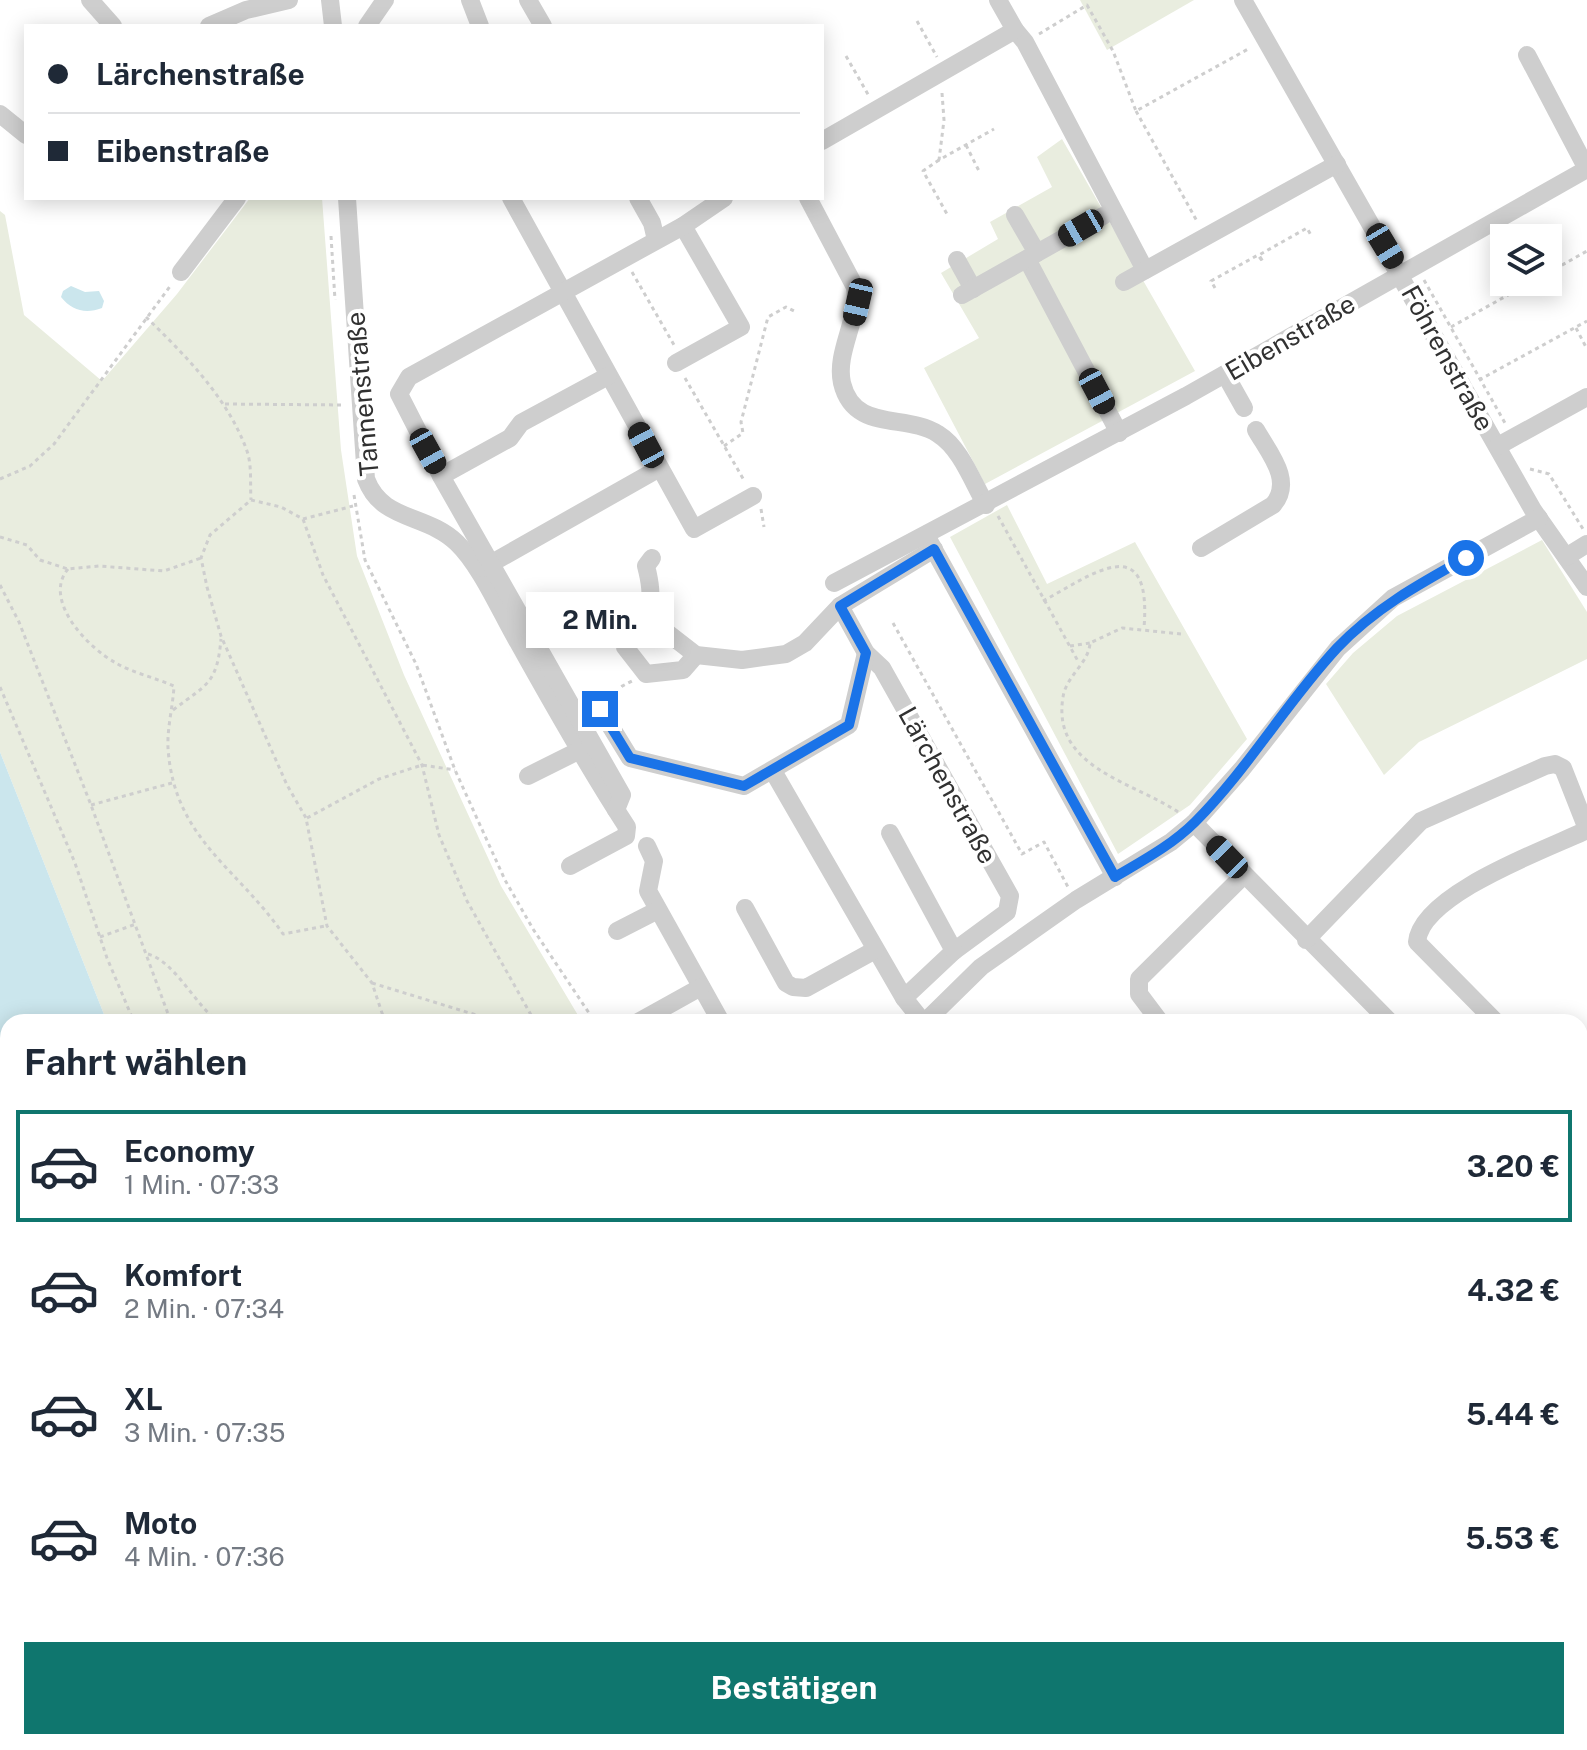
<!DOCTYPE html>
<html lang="de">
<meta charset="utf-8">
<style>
body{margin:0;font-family:"Public Sans",sans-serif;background:#f6f6f7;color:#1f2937;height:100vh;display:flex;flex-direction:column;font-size:30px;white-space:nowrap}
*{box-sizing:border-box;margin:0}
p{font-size:26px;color:#747a83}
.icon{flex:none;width:44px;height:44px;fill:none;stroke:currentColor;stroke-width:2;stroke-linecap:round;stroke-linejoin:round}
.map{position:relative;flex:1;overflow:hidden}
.side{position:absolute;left:0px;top:1014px;width:1588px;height:736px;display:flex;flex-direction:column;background:#fff;border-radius:24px 24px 0 0;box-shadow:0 4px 20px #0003}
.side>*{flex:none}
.guide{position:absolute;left:24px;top:24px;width:800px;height:176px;border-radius:0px;box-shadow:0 4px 20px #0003;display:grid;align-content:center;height:176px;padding:0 24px;background:#fff}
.controls{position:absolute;left:1490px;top:224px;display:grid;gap:16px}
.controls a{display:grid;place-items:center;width:72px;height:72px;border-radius:0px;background:#fff;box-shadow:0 4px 20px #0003;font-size:40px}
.end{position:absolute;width:36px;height:36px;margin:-18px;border:10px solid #1a73e8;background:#fff;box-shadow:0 0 0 4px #fff}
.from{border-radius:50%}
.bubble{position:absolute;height:56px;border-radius:0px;background:#fff;box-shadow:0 4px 20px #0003;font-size:26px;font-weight:700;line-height:56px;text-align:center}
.car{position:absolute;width:24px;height:48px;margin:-24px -12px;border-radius:10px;box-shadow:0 0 6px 2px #0007;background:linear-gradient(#222 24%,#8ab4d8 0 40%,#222 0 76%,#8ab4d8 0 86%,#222 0)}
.guide b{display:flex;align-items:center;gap:28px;height:76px;font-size:30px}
.guide b+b{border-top:2px solid #e0e1e3}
.guide i{width:20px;height:20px;background:#1f2937}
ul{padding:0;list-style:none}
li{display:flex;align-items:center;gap:24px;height:112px;margin:0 16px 12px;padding:0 8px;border:4px solid transparent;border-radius:0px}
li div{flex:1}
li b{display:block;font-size:30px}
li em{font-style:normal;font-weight:700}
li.selected{border-color:#0f766e}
li>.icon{width:72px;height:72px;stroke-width:1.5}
h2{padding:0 24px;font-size:36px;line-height:96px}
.action{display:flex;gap:16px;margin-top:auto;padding:16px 24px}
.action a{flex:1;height:92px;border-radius:0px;background:#0f766e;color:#fff;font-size:32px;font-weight:700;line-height:92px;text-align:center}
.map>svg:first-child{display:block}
.green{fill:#e9eddf}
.water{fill:#cbe6ed}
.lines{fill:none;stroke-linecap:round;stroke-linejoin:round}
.path{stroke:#cecece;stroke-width:3;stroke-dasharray:4 4;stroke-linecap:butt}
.minor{stroke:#cecece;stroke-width:18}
.route{stroke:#1a73e8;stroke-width:10}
.labels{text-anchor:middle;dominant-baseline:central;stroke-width:8;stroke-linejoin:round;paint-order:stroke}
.street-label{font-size:26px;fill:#313131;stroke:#fff}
</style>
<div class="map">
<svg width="1587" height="1750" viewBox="0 0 1587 1750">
<rect width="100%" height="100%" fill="#fff"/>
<!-- green -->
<g class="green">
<path d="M1080,0H1194L1107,50Z"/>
<path d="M1062,139L1195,371L985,484L924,368L979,338L941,273L998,239L990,222L1052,187L1037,157Z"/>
<path d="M250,198H322L341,450L357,556L404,675L501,886L582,1022H107L0,752V211L5,215L24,315L102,381L177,294Z"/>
<path d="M1007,505L1047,584L1135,542L1247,739L1190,805L1118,854L950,537Z"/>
<path d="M1542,540L1587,612V659L1419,742L1384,775L1326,684L1353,653L1397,616Z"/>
<path d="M0,1155L8,1177V1656L6,1649L0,1650Z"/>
<path d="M32,1742H233L237,1750H34Z"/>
<path d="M414,1742H1046L1050,1750H418Z"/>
</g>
<!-- water -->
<g class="water">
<path d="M71,286L85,292L99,291L104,301L102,308C86,314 72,311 61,297L63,291Z"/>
<path d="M0,752L107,1022H8V1177L0,1155Z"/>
<path d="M233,1742H414L418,1750H237Z"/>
</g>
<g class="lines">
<!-- path -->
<g class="path">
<path d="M917,21L937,57"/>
<path d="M1039,34L1087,5L1113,51L1136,111L1250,48"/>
<path d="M846,56L869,96"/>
<path d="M942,93L944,120L939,160L994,129"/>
<path d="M1136,111L1198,223"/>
<path d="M966,145L980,173"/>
<path d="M939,160L923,171L947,214"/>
<path d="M331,236L335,300"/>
<path d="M632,272L674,345"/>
<path d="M1548,273L1587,251"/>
<path d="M1424,280L1505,423"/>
<path d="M1215,288L1211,281L1258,255L1263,262L1259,255L1307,228L1312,237"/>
<path d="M146,317C185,355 228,398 247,451C252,465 250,485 251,500"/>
<path d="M1451,327L1531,282"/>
<path d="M1576,328L1587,349"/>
<path d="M685,378L745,482"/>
<path d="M1479,380L1587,321"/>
<path d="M225,404L344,405"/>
<path d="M724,446L743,433L741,422L768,317L786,307L794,311"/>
<path d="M1530,469L1549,474L1583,529"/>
<path d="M0,479L30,466L54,444L171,285"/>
<path d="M354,495L365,560L416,664L455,770L505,880L533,929L595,1022"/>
<path d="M761,509L764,527"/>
<path d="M998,516L1079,663"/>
<path d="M303,519L353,506"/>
<path d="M0,537L27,545L40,560L68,569L99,566L164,571L201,558"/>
<path d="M68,569C42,600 88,648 116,663C133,673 156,678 174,686C173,706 167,728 168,748C174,839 238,868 283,934L325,926"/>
<path d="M0,585L19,622L91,805L171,1022"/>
<path d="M1043,601C1093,574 1152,528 1144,628"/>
<path d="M893,623L1022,854L1044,842L1068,887"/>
<path d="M1181,634L1122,628L1090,643C1089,663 1066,676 1063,697C1051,769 1136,782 1181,814"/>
<path d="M1070,646L1090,643"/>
<path d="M0,687L75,863L107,958L134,1022"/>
<path d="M607,694L632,681"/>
<path d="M173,710C207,684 217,684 221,639"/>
<path d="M91,805L172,783"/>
<path d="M307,818L379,779L422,765L455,770"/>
<path d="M100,937L136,924"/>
<path d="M148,954C175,962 194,1003 218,1022"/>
<path d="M372,983L499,1022"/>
<path d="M385,1022L372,983L327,926L306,818L287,785L221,636L207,587L201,558L210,535L251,500L281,507L303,519L323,575L422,765L439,835L467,901L535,1022"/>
<path d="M580,1022L591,1016"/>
<path d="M0,1207L8,1228"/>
<path d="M205,1742L208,1750"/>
<path d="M453,1742L457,1750"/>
<path d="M513,1742L516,1750"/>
<path d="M915,1750L917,1742"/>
</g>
<!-- minor -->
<g class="minor">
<path d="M90,0L113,26"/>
<path d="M330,0L333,26"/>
<path d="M470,0L480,26"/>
<path d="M528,0L543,26"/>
<path d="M1243,0L1533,510L1587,587"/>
<path d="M209,26L246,10L289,0"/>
<path d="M367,26L385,0"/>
<path d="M1015,30L1025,42L1145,270"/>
<path d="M0,114L26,135"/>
<path d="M822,141L1015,30L998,0"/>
<path d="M347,198L366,479C382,522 426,513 457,543C481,566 501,613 518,642C553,705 588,767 627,827L626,836L570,866"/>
<path d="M511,198L694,529L753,496"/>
<path d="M638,198L652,223L656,240"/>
<path d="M808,198L855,287C860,319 835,352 842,383C854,433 906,413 938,434C961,448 973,483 986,505"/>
<path d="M1015,215L1037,253"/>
<path d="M1027,259L1119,433"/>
<path d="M957,260L973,289"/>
<path d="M181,272L237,198"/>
<path d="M1124,282L1337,164"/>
<path d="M962,295L1103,216"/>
<path d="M676,363L741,327L683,226"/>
<path d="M1225,374L1244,408"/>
<path d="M1498,446L1587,397"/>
<path d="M441,476L510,438L521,423L608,376"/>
<path d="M927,537L1115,877"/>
<path d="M1201,548L1273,505C1294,481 1269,453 1256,430"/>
<path d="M1566,557L1587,544"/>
<path d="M652,558L646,566C655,600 652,613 626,636L625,647L646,674L683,670L696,655"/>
<path d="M483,568L658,469"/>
<path d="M834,583L1186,396L1587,169L1527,55"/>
<path d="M840,606L866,653L882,668L1010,896L1007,912L954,951L904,998"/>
<path d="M647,617L696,655L742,660L786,654L805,643L840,606L934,549"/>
<path d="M577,713L600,709L630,758L744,786L849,725L866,653"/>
<path d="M773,771L904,998L923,1022"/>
<path d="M528,776L578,751"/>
<path d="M616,810L622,795L441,476L399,394L409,377L683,226L724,198"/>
<path d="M1194,823L1390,1022"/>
<path d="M890,833L954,951"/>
<path d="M647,846L654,861L648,891L721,1022"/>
<path d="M745,908L786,983L793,987L806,988L875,950"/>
<path d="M617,931L658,910"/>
<path d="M1306,940L1421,821L1545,766L1555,764L1563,768L1587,829"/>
<path d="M638,1022L701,987"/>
<path d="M925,1022L981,967L1076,900L1171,842L1194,823L1242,769L1338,648L1393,598L1539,518"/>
<path d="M1160,1022L1139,994V979L1244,875"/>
<path d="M1496,1022L1417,942C1421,894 1547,849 1587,830"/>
<path d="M1580,1195L1587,1188"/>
<path d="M1580,1207L1587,1214"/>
<path d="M1580,1475L1587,1482"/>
<path d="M1580,1677L1587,1669"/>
<path d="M1050,1742L1054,1750"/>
</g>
</g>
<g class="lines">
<!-- route -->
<path class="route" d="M600,709L630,758L744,786L849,725L866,653L840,606L934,549L1115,877C1142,861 1172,845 1195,822C1248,769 1286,703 1337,648C1374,609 1419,584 1466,558"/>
</g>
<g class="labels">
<!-- street labels -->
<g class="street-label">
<text transform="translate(1290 337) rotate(-30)">Eibenstraße</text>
<text transform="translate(1448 358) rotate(61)">Föhrenstraße</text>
<text transform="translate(362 394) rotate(-95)">Tannenstraße</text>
<text transform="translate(948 785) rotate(61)">Lärchenstraße</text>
</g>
</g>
</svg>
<div class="controls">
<a><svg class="icon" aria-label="layers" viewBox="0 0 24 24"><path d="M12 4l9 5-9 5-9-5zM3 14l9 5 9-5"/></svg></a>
</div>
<i class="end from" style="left:1466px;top:558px"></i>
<i class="end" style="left:600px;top:709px"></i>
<div class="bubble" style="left:526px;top:592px;width:148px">2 Min.</div>
<i class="car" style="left:1081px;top:228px;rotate:240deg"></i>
<i class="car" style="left:1385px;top:246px;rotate:149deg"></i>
<i class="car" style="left:858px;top:302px;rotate:193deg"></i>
<i class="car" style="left:1097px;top:391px;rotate:152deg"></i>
<i class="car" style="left:646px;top:445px;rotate:332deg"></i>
<i class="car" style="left:428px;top:451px;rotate:151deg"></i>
<i class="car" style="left:1227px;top:857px;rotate:316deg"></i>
<div class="guide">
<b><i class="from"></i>Lärchenstraße</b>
<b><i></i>Eibenstraße</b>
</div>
<section class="side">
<h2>Fahrt wählen</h2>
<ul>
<li class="selected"><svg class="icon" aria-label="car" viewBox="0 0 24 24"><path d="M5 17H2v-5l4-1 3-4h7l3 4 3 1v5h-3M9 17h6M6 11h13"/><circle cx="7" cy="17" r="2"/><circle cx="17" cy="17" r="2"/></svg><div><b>Economy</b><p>1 Min. · 07:33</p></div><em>3.20 €</em></li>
<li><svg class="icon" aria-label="car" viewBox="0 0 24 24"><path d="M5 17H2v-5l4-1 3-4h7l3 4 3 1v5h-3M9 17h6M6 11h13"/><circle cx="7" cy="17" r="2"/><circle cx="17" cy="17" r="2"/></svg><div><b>Komfort</b><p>2 Min. · 07:34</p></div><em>4.32 €</em></li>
<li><svg class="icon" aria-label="car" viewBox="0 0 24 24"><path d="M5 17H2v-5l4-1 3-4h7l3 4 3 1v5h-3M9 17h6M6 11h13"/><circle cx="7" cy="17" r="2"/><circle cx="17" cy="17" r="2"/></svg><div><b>XL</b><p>3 Min. · 07:35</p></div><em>5.44 €</em></li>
<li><svg class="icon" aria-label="car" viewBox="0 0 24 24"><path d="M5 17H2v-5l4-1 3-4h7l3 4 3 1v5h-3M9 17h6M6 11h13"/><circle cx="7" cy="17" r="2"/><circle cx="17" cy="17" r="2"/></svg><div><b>Moto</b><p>4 Min. · 07:36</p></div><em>5.53 €</em></li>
</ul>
<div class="action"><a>Bestätigen</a></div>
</section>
</div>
